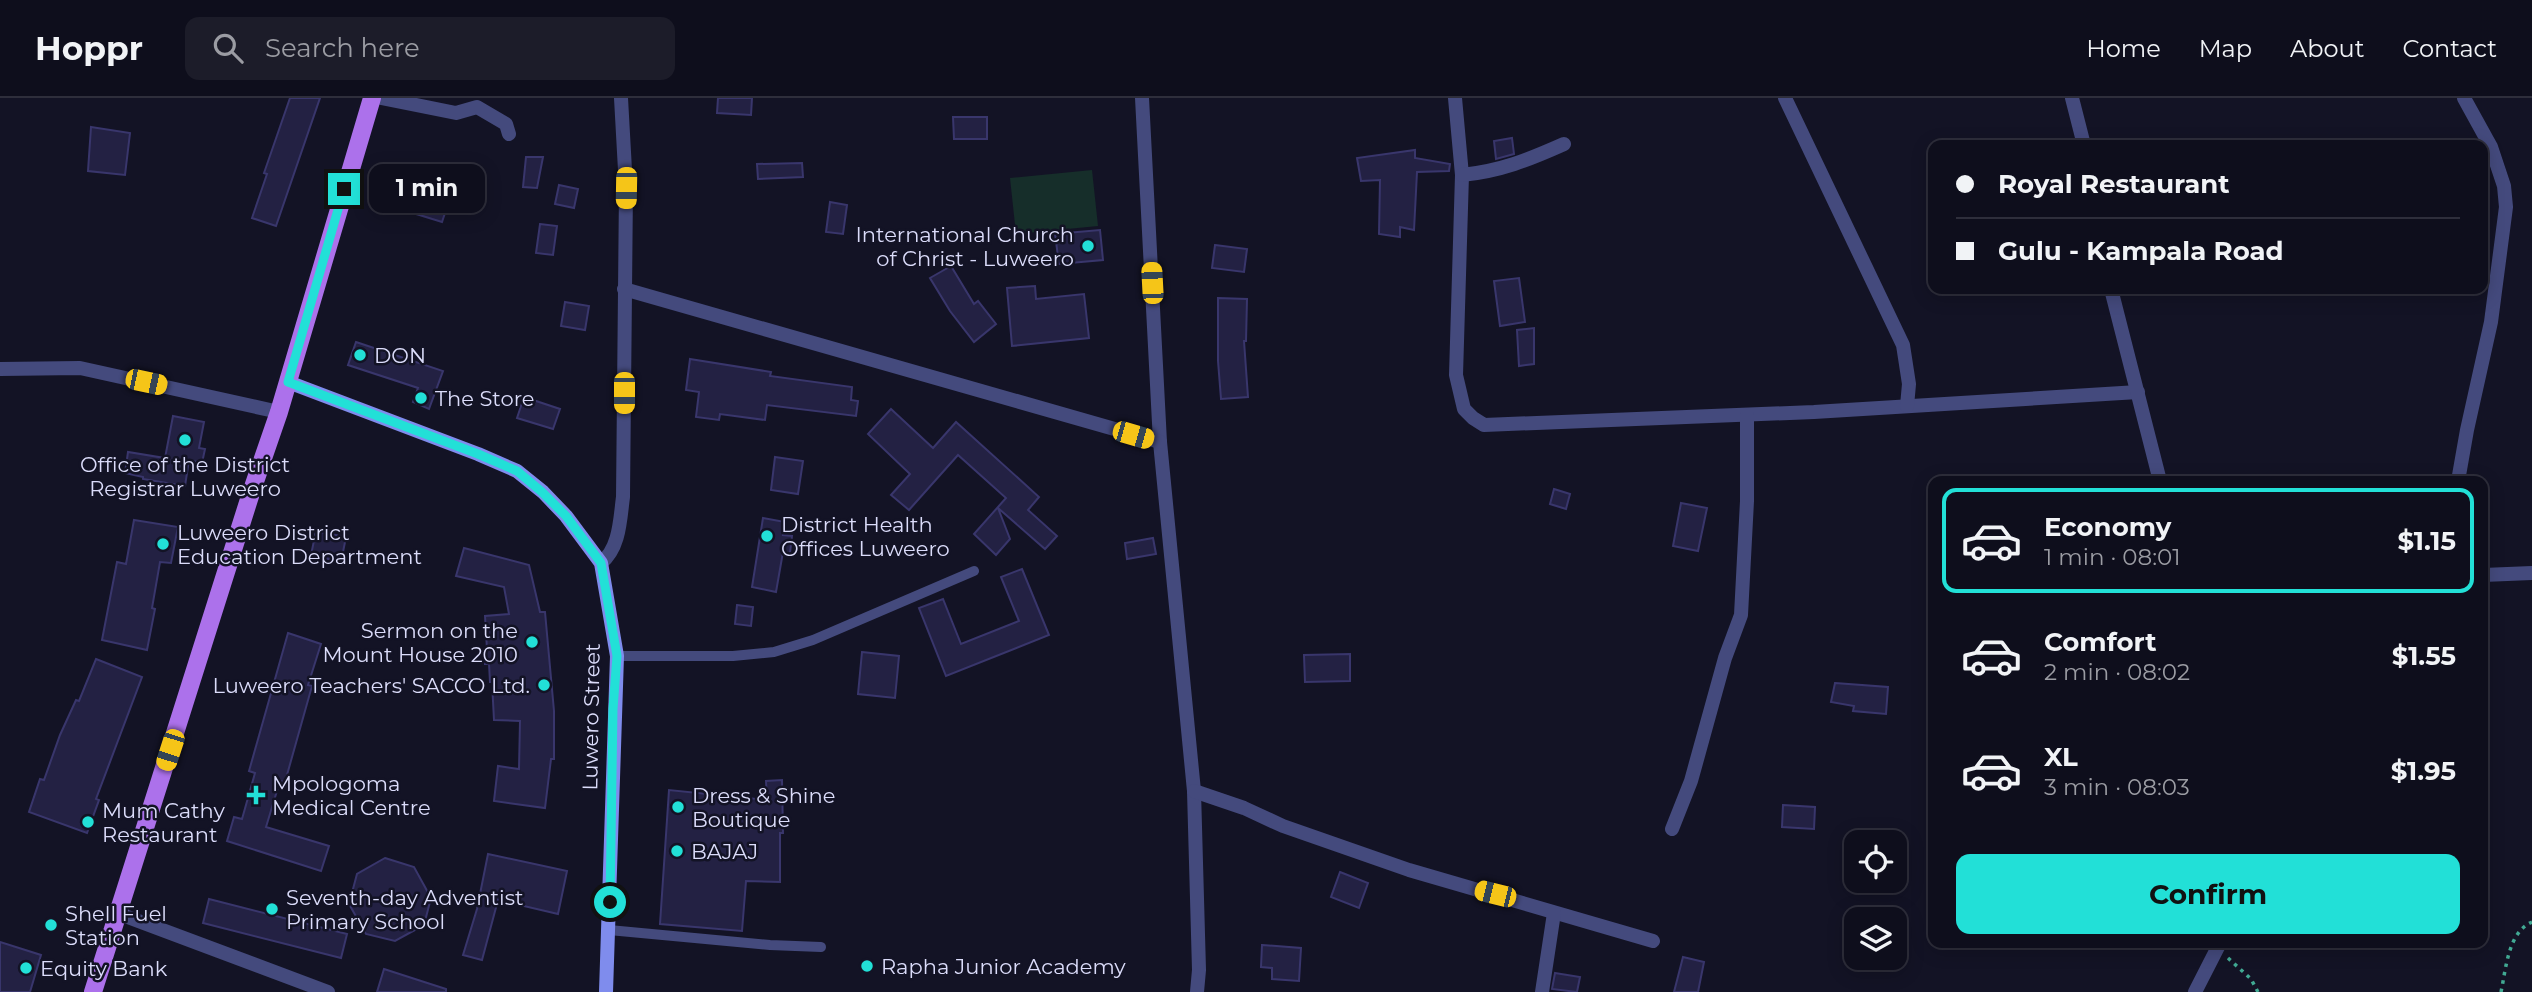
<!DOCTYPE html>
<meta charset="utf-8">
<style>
body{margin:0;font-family:Montserrat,sans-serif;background:#1c1c29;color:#f1f3f6;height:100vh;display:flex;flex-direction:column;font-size:26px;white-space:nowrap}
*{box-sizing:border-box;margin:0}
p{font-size:23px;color:#9b9ca3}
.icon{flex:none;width:38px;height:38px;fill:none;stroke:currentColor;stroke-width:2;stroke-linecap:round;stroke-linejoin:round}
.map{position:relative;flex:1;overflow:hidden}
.drawer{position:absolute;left:1928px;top:378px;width:560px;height:472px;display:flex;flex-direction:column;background:#0e0e1c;border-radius:14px;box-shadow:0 4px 18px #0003,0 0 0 2px #2e2e3b}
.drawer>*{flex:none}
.top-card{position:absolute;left:1928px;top:42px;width:560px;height:154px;border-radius:14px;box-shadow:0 4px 18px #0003,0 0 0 2px #2e2e3b;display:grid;align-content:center;height:154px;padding:0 28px;background:#0e0e1c}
.tools{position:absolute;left:1844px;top:732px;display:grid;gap:14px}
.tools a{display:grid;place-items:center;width:63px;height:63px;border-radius:14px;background:#0e0e1c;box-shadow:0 4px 18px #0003,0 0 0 2px #2e2e3b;font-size:35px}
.end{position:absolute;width:32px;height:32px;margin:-16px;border:9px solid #22e0d7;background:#111;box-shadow:0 0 0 4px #111}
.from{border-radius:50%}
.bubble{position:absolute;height:49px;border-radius:14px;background:#0e0e1c;box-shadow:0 4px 18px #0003,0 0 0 2px #2e2e3b;font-size:23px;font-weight:700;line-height:49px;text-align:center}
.car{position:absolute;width:21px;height:42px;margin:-21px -10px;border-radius:9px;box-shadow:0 0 5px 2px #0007;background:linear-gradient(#f5c518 24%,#345 0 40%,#f5c518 0 76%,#345 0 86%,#f5c518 0)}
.top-card b{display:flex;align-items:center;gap:24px;height:66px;font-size:26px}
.top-card b+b{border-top:2px solid #2e2e3b}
.top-card i{width:18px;height:18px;background:#f1f3f6}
ul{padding:12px 0 0;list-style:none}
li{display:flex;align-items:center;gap:21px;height:105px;margin:0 14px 10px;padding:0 14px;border:4px solid transparent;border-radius:14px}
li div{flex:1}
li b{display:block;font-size:26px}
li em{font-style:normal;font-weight:700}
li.on{border-color:#22e0d7}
li>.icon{width:63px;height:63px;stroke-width:1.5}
.button{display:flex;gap:14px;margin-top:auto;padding:14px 28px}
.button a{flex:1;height:80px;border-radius:14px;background:#22e0d7;color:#111;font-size:28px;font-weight:700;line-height:80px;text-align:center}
header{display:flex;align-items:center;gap:42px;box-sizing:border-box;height:98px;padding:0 35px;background:#0e0e1c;border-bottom:2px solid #2e2e3b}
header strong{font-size:33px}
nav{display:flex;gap:38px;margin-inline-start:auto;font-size:24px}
.search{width:490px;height:63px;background:#1c1c29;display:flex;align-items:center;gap:18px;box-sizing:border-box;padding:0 24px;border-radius:14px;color:#9b9ca3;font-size:26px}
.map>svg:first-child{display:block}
.green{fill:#162e2a}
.building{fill:#232143;stroke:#39366c;stroke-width:2}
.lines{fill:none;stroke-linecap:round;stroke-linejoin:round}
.path{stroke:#41a993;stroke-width:3.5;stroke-dasharray:3.5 5;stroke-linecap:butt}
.service{stroke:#444a7d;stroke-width:10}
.minor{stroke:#444a7d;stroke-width:14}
.secondary{stroke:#7f8ced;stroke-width:14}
.primary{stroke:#ac71eb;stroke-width:18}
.route{stroke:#22e0d7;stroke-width:9}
.poi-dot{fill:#22e0d7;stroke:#131325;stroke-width:2.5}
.labels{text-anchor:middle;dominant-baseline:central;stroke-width:5;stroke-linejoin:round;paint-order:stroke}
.poi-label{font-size:21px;fill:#dbdcfa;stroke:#131325;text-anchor:start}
.street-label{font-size:21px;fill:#dbdcfa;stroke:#131325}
</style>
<header>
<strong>Hoppr</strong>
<div class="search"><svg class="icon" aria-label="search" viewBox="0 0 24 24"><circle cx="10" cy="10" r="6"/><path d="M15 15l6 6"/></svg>Search here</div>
<nav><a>Home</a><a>Map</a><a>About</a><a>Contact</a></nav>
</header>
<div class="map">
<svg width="2532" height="894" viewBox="0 0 2532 894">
<rect width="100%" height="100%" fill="#131325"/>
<!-- green -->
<path class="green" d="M1092,72L1098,128L1016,136L1010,80Z"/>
<!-- building -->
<g class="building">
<path d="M290,0H320L276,128L252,120L267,76L264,75Z"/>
<path d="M718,0H752L751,17L717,15Z"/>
<path d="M953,19H987V41H954Z"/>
<path d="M91,29L130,35L125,77L88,73Z"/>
<path d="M1512,40L1514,56L1496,61L1494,43Z"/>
<path d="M1415,52V60L1450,66L1449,73L1417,74L1414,132L1400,129V139L1379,136L1380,82L1361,83L1357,60Z"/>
<path d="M526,59H543L537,90L523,89Z"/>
<path d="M802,65L803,79L758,81L757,66Z"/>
<path d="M422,85L452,94L442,124L413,115Z"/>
<path d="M559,87L578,91L574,110L555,106Z"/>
<path d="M830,104L847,107L843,136L826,134Z"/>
<path d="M540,126L557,128L553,157L536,155Z"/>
<path d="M1100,132L1103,162L1059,166L1055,136Z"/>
<path d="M1215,147L1247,151L1244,174L1212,170Z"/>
<path d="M951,168L974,206L978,203L996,226L974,244L950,213L930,180Z"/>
<path d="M1519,180L1525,224L1500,228L1494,183Z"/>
<path d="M1035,188L1036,201L1084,196L1089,240L1012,248L1007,190Z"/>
<path d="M1218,200L1247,201L1246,243H1244L1248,299L1221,301L1218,263Z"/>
<path d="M565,204L589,208L585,232L561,228Z"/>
<path d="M1534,230V266L1519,268L1517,232Z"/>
<path d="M356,244L443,273L429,311L413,304L418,290L348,267Z"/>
<path d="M690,261L771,274L770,278L852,289L851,302L858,303L856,318L767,307L765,322L720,316L719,322L696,319L699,294L686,292Z"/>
<path d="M524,299L560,311L553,331L517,320Z"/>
<path d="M891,311L933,350L956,324L1039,399L1028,412L1057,438L1045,451L998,410L1010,441L996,457L974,436L1006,400L958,357L909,412L891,397L910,376L868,336Z"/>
<path d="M173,318L204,324L199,350L205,351L202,365L189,362L185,388L143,381V379L125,375L128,354L165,360Z"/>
<path d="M775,359L803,363L798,396L771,392Z"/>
<path d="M1554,391L1570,396L1566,411L1550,406Z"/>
<path d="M1681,405L1707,410L1698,453L1673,448Z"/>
<path d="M763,420L785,424L783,437L792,438L790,455L783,454L776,494L752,489Z"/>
<path d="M134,422L178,429L171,465L160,464L152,510L155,511L147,552L102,542L117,464L126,466Z"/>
<path d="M316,433L346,439L341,464L311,457Z"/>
<path d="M1153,440L1156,456L1127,461L1125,445Z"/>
<path d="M464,450L529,467L540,514H545L554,613V661H551L545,710L494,703L498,668L519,671L520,623L494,622L492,584H490L489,566H485V552L487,551L485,518L509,516L504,489L456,478Z"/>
<path d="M1022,471L1049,537L946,578L919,510L943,501L961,546L1019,523L1001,479Z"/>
<path d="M737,507L753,509L751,528L735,526Z"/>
<path d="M288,535L321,546L308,587L312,588L285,684L280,683L266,729L329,748L321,773L227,743L234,719L242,721L255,675L249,673Z"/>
<path d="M862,554L899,558L895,600L858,596Z"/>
<path d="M1350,556V583L1305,584L1304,557Z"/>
<path d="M96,561L142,579L96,701L99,702L87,735L29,714L40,681L44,682L60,637L76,602L79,603Z"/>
<path d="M1835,585L1888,589L1886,616L1853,613L1854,608L1831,604Z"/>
<path d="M782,682L783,735H780V784L746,783L742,833L660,826L669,692L767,702L766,683Z"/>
<path d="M1783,707L1815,709L1814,731L1782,729Z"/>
<path d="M488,756L567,773L558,816L498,802L482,862L463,857L477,811Z"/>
<path d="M385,760L414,769L431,800L424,827L395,843L366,836L349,806L357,776Z"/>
<path d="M1340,774L1368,785L1359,810L1331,799Z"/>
<path d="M209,801L347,836L341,860L203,825Z"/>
<path d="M0,844L41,857L30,894H0Z"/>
<path d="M1262,847L1301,850L1299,883L1272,881V870L1261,869Z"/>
<path d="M1683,859L1704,864L1698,894H1674Z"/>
<path d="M384,871L446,891V894H377Z"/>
<path d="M1555,875L1580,879L1577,894L1552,891Z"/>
</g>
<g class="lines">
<!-- path -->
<g class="path">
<path d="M2228,860L2251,881L2258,894"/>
<path d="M2501,894C2506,871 2508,834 2532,824"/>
</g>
<!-- service -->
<g class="service">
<path d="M617,558H733L774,554L813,542L974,473"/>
<path d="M609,832L770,847L821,849"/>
</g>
<!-- minor -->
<g class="minor">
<path d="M381,0L456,15L477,9L506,26L509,36"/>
<path d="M1142,0L1160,344L1194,693L1199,872L1197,894"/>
<path d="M1455,0L1462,77L1456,277L1464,311L1473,320L1484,327L1814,314L2138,294"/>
<path d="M1785,0L1903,247L1909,286L1907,308"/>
<path d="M2072,0L2084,47"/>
<path d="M1462,77C1501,73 1528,62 1564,46"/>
<path d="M624,191L1160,344"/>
<path d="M2111,191L2160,383"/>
<path d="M0,271L80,270L279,314"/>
<path d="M2458,383L2467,332L2491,224L2506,109L2504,88L2491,49L2464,0"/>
<path d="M601,465C620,450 620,421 623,399L626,90L621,0"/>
<path d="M2483,477L2532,475"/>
<path d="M1194,693L1244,710L1283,728L1409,772L1653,843"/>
<path d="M1672,731L1691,683L1725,560L1741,517L1747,403V317"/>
<path d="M117,815L328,894"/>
<path d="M1542,894L1554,815"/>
<path d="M2195,894L2220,845"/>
</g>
<!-- secondary -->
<path class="secondary" d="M288,284L478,356L517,373L543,394L566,418L601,465L617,558L606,894"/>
<!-- primary -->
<path class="primary" d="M93,894L251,395L279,314L372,0"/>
</g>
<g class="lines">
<!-- route -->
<path class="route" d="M344,91L288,284L478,356L517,373L542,394L566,418L601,465L617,558L613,611L610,804"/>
</g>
<!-- markers -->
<g class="poi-dot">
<circle cx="1088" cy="148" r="7"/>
<circle cx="360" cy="257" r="7"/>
<circle cx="421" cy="300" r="7"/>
<circle cx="185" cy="342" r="7"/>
<circle cx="767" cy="438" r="7"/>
<circle cx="163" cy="446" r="7"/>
<circle cx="532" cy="544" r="7"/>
<circle cx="544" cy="587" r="7"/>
<path d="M252.5 686.5h7v7h7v7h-7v7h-7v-7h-7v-7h7z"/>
<circle cx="678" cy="709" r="7"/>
<circle cx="88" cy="724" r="7"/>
<circle cx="677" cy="753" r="7"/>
<circle cx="272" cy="811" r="7"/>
<circle cx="51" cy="827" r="7"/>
<circle cx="867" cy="868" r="7"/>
<circle cx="26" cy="870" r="7"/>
</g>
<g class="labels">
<!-- poi labels -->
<g class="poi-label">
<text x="1074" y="136" text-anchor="end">International Church<tspan x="1074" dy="24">of Christ - Luweero</tspan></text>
<text x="374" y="257">DON</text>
<text x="435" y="300">The Store</text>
<text x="185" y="366" text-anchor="middle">Office of the District<tspan x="185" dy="24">Registrar Luweero</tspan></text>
<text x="781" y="426">District Health<tspan x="781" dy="24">Offices Luweero</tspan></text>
<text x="177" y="434">Luweero District<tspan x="177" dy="24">Education Department</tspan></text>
<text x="518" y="532" text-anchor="end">Sermon on the<tspan x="518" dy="24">Mount House 2010</tspan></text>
<text x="530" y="587" text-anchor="end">Luweero Teachers' SACCO Ltd.</text>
<text x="272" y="685">Mpologoma<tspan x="272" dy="24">Medical Centre</tspan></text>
<text x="692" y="697">Dress &amp; Shine<tspan x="692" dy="24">Boutique</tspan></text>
<text x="102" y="712">Mum Cathy<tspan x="102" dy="24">Restaurant</tspan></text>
<text x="691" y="753">BAJAJ</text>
<text x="286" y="799">Seventh-day Adventist<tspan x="286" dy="24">Primary School</tspan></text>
<text x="65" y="815">Shell Fuel<tspan x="65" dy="24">Station</tspan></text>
<text x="881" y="868">Rapha Junior Academy</text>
<text x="40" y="870">Equity Bank</text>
</g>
<!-- street labels -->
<g class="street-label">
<text transform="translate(591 619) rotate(-89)">Luwero Street</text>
</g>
</g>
</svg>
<div class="tools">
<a><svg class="icon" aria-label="locate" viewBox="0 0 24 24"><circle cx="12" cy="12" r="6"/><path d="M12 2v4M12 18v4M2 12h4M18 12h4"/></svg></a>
<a><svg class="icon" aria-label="layers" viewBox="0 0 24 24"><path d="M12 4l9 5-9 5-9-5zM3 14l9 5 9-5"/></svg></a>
</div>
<i class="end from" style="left:610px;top:804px"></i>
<i class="end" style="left:344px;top:91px"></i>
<div class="bubble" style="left:369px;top:66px;width:116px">1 min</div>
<i class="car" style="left:626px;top:90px;rotate:181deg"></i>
<i class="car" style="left:1152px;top:185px;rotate:357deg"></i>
<i class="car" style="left:146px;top:284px;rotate:102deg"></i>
<i class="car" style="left:624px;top:295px;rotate:180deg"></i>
<i class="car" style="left:1133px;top:337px;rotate:106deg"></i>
<i class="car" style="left:170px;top:652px;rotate:198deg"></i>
<i class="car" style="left:1495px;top:796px;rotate:284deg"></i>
<div class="top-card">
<b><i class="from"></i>Royal Restaurant</b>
<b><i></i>Gulu - Kampala Road</b>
</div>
<section class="drawer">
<ul>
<li class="on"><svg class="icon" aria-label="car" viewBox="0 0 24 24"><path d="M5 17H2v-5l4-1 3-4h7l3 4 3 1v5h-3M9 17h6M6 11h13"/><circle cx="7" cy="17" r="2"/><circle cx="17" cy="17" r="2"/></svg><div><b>Economy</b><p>1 min · 08:01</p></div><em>$1.15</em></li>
<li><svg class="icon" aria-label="car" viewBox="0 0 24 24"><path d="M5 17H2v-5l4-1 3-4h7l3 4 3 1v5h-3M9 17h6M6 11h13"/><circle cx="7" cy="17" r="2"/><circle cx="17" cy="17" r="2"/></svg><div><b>Comfort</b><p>2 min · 08:02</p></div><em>$1.55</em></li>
<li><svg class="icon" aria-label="car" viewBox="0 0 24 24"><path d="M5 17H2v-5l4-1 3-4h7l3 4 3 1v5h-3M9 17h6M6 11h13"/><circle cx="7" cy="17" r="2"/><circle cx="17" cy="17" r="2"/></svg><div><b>XL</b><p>3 min · 08:03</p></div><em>$1.95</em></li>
</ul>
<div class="button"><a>Confirm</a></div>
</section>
</div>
